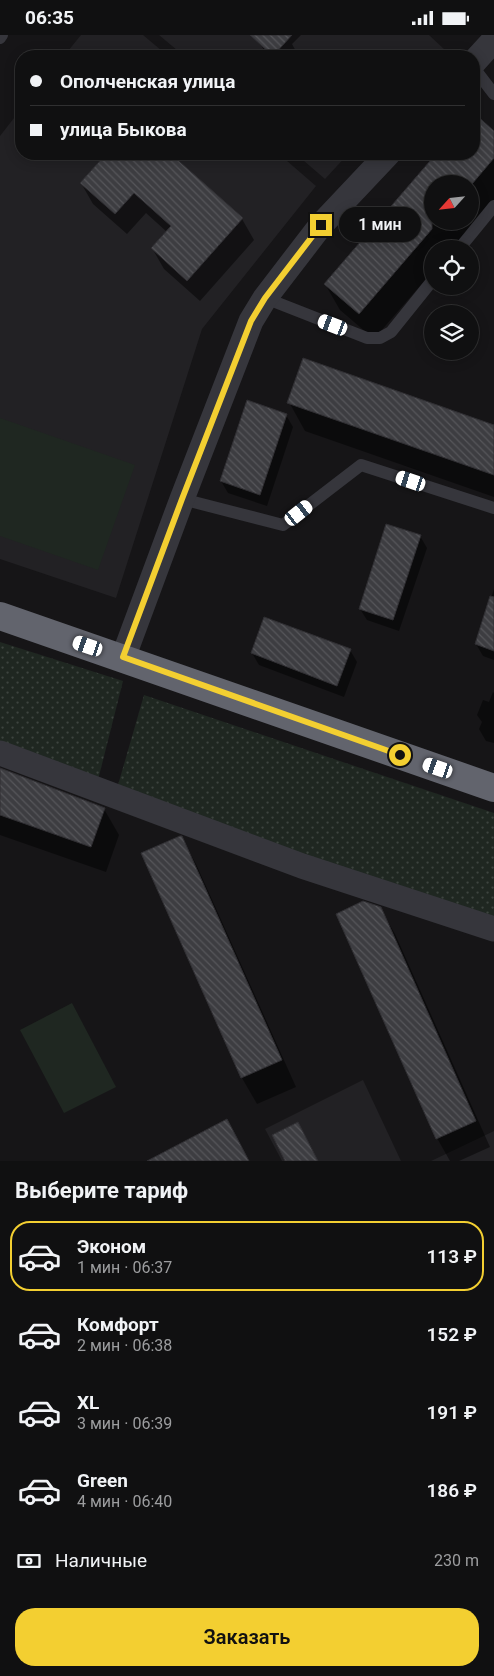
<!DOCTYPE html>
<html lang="ru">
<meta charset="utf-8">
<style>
body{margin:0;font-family:Roboto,sans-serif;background:#19191a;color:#f1f3f6;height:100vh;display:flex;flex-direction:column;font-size:19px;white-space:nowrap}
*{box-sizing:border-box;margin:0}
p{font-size:16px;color:#9c9d9f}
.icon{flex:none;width:28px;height:28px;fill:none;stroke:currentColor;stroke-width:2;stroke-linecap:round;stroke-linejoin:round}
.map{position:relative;height:1126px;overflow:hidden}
.details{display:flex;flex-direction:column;background:#101011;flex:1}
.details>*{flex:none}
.guide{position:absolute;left:15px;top:15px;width:465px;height:110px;border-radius:20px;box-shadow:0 2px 12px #0003,0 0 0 1px #303031;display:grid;align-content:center;height:110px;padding:0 15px;background:#101011}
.needle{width:32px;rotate:243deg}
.fabs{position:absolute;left:424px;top:140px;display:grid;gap:10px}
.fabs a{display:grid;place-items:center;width:55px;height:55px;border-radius:50%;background:#101011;box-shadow:0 2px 12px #0003,0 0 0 1px #303031;font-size:25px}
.end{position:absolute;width:22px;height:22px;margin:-11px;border:6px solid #f3cf31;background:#111;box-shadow:0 0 0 2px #111}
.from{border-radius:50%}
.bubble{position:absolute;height:35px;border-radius:18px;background:#101011;box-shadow:0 2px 12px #0003,0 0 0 1px #303031;font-size:16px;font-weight:600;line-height:35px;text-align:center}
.car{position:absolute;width:15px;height:30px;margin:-15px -8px;border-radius:6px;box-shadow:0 0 4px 1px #0007;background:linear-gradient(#fff 24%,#345 0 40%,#fff 0 76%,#345 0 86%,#fff 0)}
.guide b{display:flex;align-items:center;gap:18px;height:48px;font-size:19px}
.guide b+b{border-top:1px solid #303031}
.guide i{width:12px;height:12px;background:#f1f3f6}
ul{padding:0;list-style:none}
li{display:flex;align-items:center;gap:15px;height:70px;margin:0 10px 8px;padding:0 5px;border:2px solid transparent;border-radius:20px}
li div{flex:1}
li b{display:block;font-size:19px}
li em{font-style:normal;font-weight:600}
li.current{border-color:#f3cf31}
li>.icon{width:45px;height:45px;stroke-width:1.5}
h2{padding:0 15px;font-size:22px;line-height:60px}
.pay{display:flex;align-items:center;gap:12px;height:55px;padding:0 15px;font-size:19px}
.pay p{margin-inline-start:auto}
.cta{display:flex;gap:10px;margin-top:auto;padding:10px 15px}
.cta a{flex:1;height:58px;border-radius:20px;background:#f3cf31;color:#111;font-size:20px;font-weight:600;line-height:58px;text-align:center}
.status{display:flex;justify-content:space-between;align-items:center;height:35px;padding:0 25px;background:#101011;direction:ltr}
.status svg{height:14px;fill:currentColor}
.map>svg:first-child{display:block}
.built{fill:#222124}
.grass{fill:url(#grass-dots)}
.garden{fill:#1f2721}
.shadow{fill:#0007;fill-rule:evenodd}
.building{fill:url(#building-back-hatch);stroke:#302f33}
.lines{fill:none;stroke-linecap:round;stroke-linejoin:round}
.lane{stroke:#36363c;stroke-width:12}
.street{stroke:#36363c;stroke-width:25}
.highway{stroke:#62646d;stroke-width:28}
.route{stroke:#f3cf31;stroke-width:6}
</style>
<div class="status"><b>06:35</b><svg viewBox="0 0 49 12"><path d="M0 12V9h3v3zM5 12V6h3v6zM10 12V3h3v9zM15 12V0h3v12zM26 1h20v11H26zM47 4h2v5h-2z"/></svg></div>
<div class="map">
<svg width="494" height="1126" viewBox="0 0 494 1126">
<defs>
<pattern id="grass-dots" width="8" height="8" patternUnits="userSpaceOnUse" patternTransform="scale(1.25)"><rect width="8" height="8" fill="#1f2721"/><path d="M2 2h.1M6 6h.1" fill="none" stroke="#3d443f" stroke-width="1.8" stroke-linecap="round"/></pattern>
<pattern id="building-back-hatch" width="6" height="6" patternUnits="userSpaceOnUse" patternTransform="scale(1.25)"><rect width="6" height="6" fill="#3d3d41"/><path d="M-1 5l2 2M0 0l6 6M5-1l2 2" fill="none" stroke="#56565a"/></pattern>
</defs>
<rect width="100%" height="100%" fill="#161517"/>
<!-- built -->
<g class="built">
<path d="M81,0H143L168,21H64Z"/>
<path d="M159,0H429L445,15L439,21H184Z"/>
<path d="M21,74V119H279L316,151L202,294L116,563L0,524V101Z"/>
<path d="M296,119H348L325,144Z"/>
<path d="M363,1045L401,1126H282L265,1094Z"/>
<path d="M494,1096V1126H431Z"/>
</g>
<!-- grass -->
<g class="grass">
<path d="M0,607L123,646L98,745L0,711Z"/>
<path d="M144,660L494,778V887L409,860L118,750Z"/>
</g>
<!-- garden -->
<g class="garden">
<path d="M0,383L135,430L98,535L0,501Z"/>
<path d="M72,968L116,1052L64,1078L20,995Z"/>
</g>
<!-- shadow -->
<g class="shadow">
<path d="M264,0H301L292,9L298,20L267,21L259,6Z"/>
<path d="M474,80L494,97V166L453,214H432V237L374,304L340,275L325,249L438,119H474ZM432,149H470V186H432Z"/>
<path d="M107,119H170L242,184L254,205L200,266L164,234L152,213L167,197L146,178L127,199L93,169L81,148Z"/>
<path d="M289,367L494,391V462L305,396Z"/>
<path d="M286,380L293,392L267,471L228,458L221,446Z"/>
<path d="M420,501L427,513L399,596L367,585L360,574Z"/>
<path d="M494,554V625L483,621L476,609Z"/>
<path d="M350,615L357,627L344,662L259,630L252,618Z"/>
<path d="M493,657L494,658V708L486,706L479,694L482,687L477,680L483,665L489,667Z"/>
<path d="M0,735L104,774L119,800L106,837L0,800Z"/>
<path d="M181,802L196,829L296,1052L257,1069L242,1043L142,819Z"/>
<path d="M380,873L395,899L490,1112L459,1126H450L437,1103Z"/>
</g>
<!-- building -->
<g class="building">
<path d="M250,0H292L273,21Z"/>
<path d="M474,78L494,96V123L472,149H432V194L359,279L324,249L436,119H474Z"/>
<path d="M106,119H171L243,183L187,246L151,213L171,191L134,158L115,179L80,148Z"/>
<path d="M303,323L494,390V440L287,368Z"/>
<path d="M247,365L287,379L260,460L220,446Z"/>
<path d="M386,489L421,500L393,585L359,574Z"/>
<path d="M490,561L494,562V616L475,609Z"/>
<path d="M264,582L351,614L337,651L251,618Z"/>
<path d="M0,733L105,773L91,812L0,780Z"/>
<path d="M180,801H182L282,1025L241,1043L141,818Z"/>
<path d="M363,866L381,872L476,1086L436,1104L336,879Z"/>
<path d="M227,1084L249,1126H147Z"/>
<path d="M298,1087L318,1126H285L272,1100Z"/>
</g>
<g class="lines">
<!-- lane -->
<g class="lane">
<path d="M0,3L2,0"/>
<path d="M474,33L494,59"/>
<path d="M459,214L494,171"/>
<path d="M265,263L367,303H380L391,297L432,246"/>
<path d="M182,464L283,490L361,430L494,473"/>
</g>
<!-- street -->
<g class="street">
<path d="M474,27L494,5"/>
<path d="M123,623L182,464L251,286L265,263L321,190L388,119"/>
<path d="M0,718L302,831L494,894"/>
</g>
<!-- highway -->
<path class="highway" d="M0,581L494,753"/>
</g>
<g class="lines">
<!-- route -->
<path class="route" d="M321,190L265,263L251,286L182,464L123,622L400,720"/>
</g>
</svg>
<div class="fabs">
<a><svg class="needle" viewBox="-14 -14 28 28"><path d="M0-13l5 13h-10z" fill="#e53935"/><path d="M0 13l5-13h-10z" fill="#9c9d9f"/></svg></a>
<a><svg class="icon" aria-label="locate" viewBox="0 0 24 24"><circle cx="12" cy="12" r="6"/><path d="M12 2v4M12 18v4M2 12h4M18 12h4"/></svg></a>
<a><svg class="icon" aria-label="layers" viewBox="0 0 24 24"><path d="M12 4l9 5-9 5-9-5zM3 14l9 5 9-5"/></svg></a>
</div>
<i class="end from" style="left:400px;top:720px"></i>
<i class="end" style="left:321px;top:190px"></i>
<div class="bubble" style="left:339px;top:172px;width:82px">1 мин</div>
<i class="car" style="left:333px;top:290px;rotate:291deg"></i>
<i class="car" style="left:411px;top:446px;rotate:288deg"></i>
<i class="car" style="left:299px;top:478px;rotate:52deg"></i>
<i class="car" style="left:88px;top:611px;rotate:289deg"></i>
<i class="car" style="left:438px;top:733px;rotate:289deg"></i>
<div class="guide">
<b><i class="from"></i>Ополченская улица</b>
<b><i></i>улица Быкова</b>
</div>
</div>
<section class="details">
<h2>Выберите тариф</h2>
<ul>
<li class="current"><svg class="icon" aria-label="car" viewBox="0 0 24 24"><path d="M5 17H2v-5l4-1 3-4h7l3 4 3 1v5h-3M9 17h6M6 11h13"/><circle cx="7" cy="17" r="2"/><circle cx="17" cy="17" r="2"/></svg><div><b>Эконом</b><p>1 мин · 06:37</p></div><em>113 ₽</em></li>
<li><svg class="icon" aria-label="car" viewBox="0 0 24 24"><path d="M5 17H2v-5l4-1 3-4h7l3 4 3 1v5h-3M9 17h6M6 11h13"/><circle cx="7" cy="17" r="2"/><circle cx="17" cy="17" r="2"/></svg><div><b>Комфорт</b><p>2 мин · 06:38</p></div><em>152 ₽</em></li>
<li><svg class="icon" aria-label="car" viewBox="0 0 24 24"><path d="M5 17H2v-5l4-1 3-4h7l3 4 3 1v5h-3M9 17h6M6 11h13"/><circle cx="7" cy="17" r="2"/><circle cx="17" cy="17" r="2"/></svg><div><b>XL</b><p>3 мин · 06:39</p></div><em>191 ₽</em></li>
<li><svg class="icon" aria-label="car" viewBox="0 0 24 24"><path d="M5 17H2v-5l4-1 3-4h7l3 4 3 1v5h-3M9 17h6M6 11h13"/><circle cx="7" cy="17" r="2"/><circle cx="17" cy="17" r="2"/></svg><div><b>Green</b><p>4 мин · 06:40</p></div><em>186 ₽</em></li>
</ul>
<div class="pay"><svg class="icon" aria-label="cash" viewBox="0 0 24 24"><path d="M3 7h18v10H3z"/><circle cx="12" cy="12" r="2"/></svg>Наличные<p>230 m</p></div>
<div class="cta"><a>Заказать</a></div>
</section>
